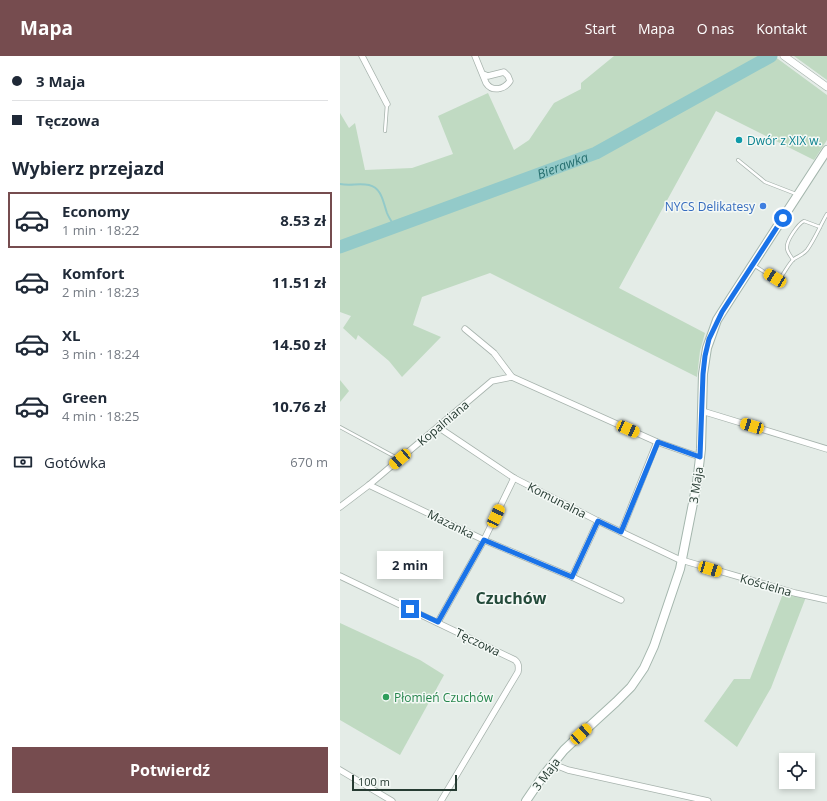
<!DOCTYPE html>
<html lang="pl">
<meta charset="utf-8">
<style>
body{margin:0;font-family:"Open Sans",sans-serif;background:#f6f6f7;color:#1f2937;height:100vh;display:flex;flex-direction:column;font-size:15px;white-space:nowrap}
*{box-sizing:border-box;margin:0}
p{font-size:13px;color:#747a83}
.icon{flex:none;width:22px;height:22px;fill:none;stroke:currentColor;stroke-width:2;stroke-linecap:round;stroke-linejoin:round}
.map{position:relative;flex:1;overflow:hidden}
.panel{display:flex;flex-direction:column;background:#fff;width:340px}
.panel>*{flex:none}
.hud{display:grid;align-content:center;height:88px;padding:0 12px;background:#fff}
.tools{position:absolute;left:439px;top:697px;display:grid;gap:8px}
.tools a{display:grid;place-items:center;width:36px;height:36px;border-radius:0px;background:#fff;box-shadow:0 2px 6px #0003;font-size:20px}
.scale{position:absolute;left:12px;bottom:10px;width:105px;box-sizing:border-box;padding-left:4px;border:2px solid #263b32;border-top:0;font-size:11px;line-height:14px;white-space:nowrap;color:#263b32;-webkit-text-stroke:3px #f4f9f6;paint-order:stroke}
.end{position:absolute;width:18px;height:18px;margin:-9px;border:5px solid #1a73e8;background:#fff;box-shadow:0 0 0 2px #fff}
.from{border-radius:50%}
.bubble{position:absolute;height:28px;border-radius:0px;background:#fff;box-shadow:0 2px 6px #0003;font-size:13px;font-weight:700;line-height:28px;text-align:center}
.car{position:absolute;width:12px;height:24px;margin:-12px -6px;border-radius:5px;box-shadow:0 0 3px 1px #0007;background:linear-gradient(#f5c518 24%,#345 0 40%,#f5c518 0 76%,#345 0 86%,#f5c518 0)}
.hud b{display:flex;align-items:center;gap:14px;height:38px;font-size:15px}
.hud b+b{border-top:1px solid #e0e1e3}
.hud i{width:10px;height:10px;background:#1f2937}
ul{padding:0;list-style:none}
li{display:flex;align-items:center;gap:12px;height:56px;margin:0 8px 6px;padding:0 4px;border:2px solid transparent;border-radius:0px}
li div{flex:1}
li b{display:block;font-size:15px}
li em{font-style:normal;font-weight:700}
li.selected{border-color:#764c4f}
li>.icon{width:36px;height:36px;stroke-width:1.5}
h2{padding:0 12px;font-size:18px;line-height:48px}
.pay{display:flex;align-items:center;gap:10px;height:44px;padding:0 12px;font-size:15px}
.pay p{margin-inline-start:auto}
.button{display:flex;gap:8px;margin-top:auto;padding:8px 12px}
.button a{flex:1;height:46px;border-radius:0px;background:#764c4f;color:#fff;font-size:16px;font-weight:700;line-height:46px;text-align:center}
header{display:flex;align-items:center;gap:24px;box-sizing:border-box;height:56px;padding:0 20px;background:#764c4f;color:#fff}
header strong{font-size:19px}
nav{display:flex;gap:22px;margin-inline-start:auto;font-size:14px}
main{display:flex;flex:1;min-height:0}
.map>svg:first-child{display:block}
.green{fill:#c0dac2}
.lines{fill:none;stroke-linecap:round;stroke-linejoin:round}
.stream{stroke:#93cac9;stroke-width:2}
.river{stroke:#93cac9;stroke-width:13}
.service-casing{stroke:#a7b3ad;stroke-width:4}
.minor-casing{stroke:#a7b3ad;stroke-width:7}
.tertiary-casing{stroke:#a7b3ad;stroke-width:8}
.secondary-casing{stroke:#a4b6ad;stroke-width:10}
.service{stroke:#fff;stroke-width:2.5}
.minor{stroke:#fff;stroke-width:5.5}
.tertiary{stroke:#fff;stroke-width:7}
.secondary{stroke:#fff;stroke-width:8}
.route{stroke:#1a73e8;stroke-width:5}
.culture-dot{fill:#0f9aa8;stroke:#f4f9f6;stroke-width:1.5}
.shop-dot{fill:#3f7fe0;stroke:#f4f9f6;stroke-width:1.5}
.leisure-dot{fill:#2e9e5b;stroke:#f4f9f6;stroke-width:1.5}
.labels{text-anchor:middle;dominant-baseline:central;stroke-width:3;stroke-linejoin:round;paint-order:stroke}
.culture-label{font-size:12px;fill:#0d838f;stroke:#f4f9f6;text-anchor:start}
.shop-label{font-size:12px;fill:#366cbe;stroke:#f4f9f6;text-anchor:end}
.street-label{font-size:12px;fill:#263b32;stroke:#f4f9f6}
.leisure-label{font-size:12px;fill:#27864d;stroke:#f4f9f6;text-anchor:start}
.water-label{font-size:13px;font-style:italic;fill:#277070;stroke:#f4f9f6}
.district-label{font-size:16px;font-weight:bold;fill:#244b3b;stroke:#f4f9f6}
</style>
<header>
<strong>Mapa</strong>
<nav><a>Start</a><a>Mapa</a><a>O nas</a><a>Kontakt</a></nav>
</header>
<main>
<section class="panel">
<div class="hud">
<b><i class="from"></i>3 Maja</b>
<b><i></i>Tęczowa</b>
</div>
<h2>Wybierz przejazd</h2>
<ul>
<li class="selected"><svg class="icon" aria-label="car" viewBox="0 0 24 24"><path d="M5 17H2v-5l4-1 3-4h7l3 4 3 1v5h-3M9 17h6M6 11h13"/><circle cx="7" cy="17" r="2"/><circle cx="17" cy="17" r="2"/></svg><div><b>Economy</b><p>1 min · 18:22</p></div><em>8.53 zł</em></li>
<li><svg class="icon" aria-label="car" viewBox="0 0 24 24"><path d="M5 17H2v-5l4-1 3-4h7l3 4 3 1v5h-3M9 17h6M6 11h13"/><circle cx="7" cy="17" r="2"/><circle cx="17" cy="17" r="2"/></svg><div><b>Komfort</b><p>2 min · 18:23</p></div><em>11.51 zł</em></li>
<li><svg class="icon" aria-label="car" viewBox="0 0 24 24"><path d="M5 17H2v-5l4-1 3-4h7l3 4 3 1v5h-3M9 17h6M6 11h13"/><circle cx="7" cy="17" r="2"/><circle cx="17" cy="17" r="2"/></svg><div><b>XL</b><p>3 min · 18:24</p></div><em>14.50 zł</em></li>
<li><svg class="icon" aria-label="car" viewBox="0 0 24 24"><path d="M5 17H2v-5l4-1 3-4h7l3 4 3 1v5h-3M9 17h6M6 11h13"/><circle cx="7" cy="17" r="2"/><circle cx="17" cy="17" r="2"/></svg><div><b>Green</b><p>4 min · 18:25</p></div><em>10.76 zł</em></li>
</ul>
<div class="pay"><svg class="icon" aria-label="cash" viewBox="0 0 24 24"><path d="M3 7h18v10H3z"/><circle cx="12" cy="12" r="2"/></svg>Gotówka<p>670 m</p></div>
<div class="button"><a>Potwierdź</a></div>
</section>
<div class="map">
<svg width="487" height="745" viewBox="0 0 487 745">
<rect width="100%" height="100%" fill="#e4ece7"/>
<!-- green -->
<g class="green">
<path d="M274,0H434L487,39V84L474,104L376,55L279,232L365,277L360,295L357,321L150,217L82,241L73,269L101,281L62,321L49,305L18,279L16,284L3,272L11,260L0,256V57L9,72L15,67L25,114L72,112L113,98L98,60L148,37L174,94L189,84L214,47L241,33V27Z"/>
<path d="M454,0H487V24Z"/>
<path d="M0,324L9,335L0,346Z"/>
<path d="M444,535L466,541L431,632L397,691L364,665L394,623H410Z"/>
<path d="M0,567L80,604L104,619L60,699L0,664Z"/>
</g>
<g class="lines">
<!-- stream -->
<path class="stream" d="M0,128C10,130 19,127 29,129C42,132 43,146 47,157C49,162 52,166 55,171"/>
<!-- river -->
<path class="river" id="s1" d="M0,191L256,97L431,0"/>
<defs>
<g id="service">
<path d="M45,75L47,48"/>
<path d="M398,104L425,126L456,138"/>
<path d="M453,204C451,200 447,196 447,192C446,185 458,168 464,165L480,171"/>
<path d="M415,210L435,223L441,221C445,216 449,207 454,203C458,200 463,199 467,194C475,183 480,170 487,158"/>
<path d="M0,371L59,403"/>
</g>
<g id="minor">
<path d="M22,0L47,48"/>
<path d="M135,0L146,27C152,36 164,34 170,25L168,20L164,16L148,20L143,18"/>
<path d="M125,273L154,297L172,321"/>
<path d="M362,355L487,393"/>
<path d="M98,371L174,422L258,465L338,503L455,537L487,544"/>
<path d="M29,429L144,484L232,521L281,544"/>
<path d="M0,451L29,429L152,325L172,321L317,386L360,401"/>
<path d="M281,476L317,386"/>
<path d="M0,520L175,604C179,607 179,611 178,616L101,745"/>
<path d="M232,521L258,465"/>
<path d="M98,566L144,484L174,422"/>
<path d="M213,708L228,714L368,745"/>
<path d="M0,714L52,745"/>
</g>
<path id="tertiary" d="M444,0L487,31"/>
<path id="secondary" d="M186,745L203,720L224,694L241,678L276,646L291,631L304,612L314,590L340,513L357,427L361,393L363,318L367,292L377,264L391,242L487,94"/>
</defs>
<!-- service casing -->
<use href="#service" class="service-casing"/>
<!-- minor casing -->
<use href="#minor" class="minor-casing"/>
<!-- tertiary casing -->
<use href="#tertiary" class="tertiary-casing"/>
<!-- secondary casing -->
<use href="#secondary" class="secondary-casing"/>
<!-- service -->
<use href="#service" class="service"/>
<!-- minor -->
<use href="#minor" class="minor"/>
<!-- tertiary -->
<use href="#tertiary" class="tertiary"/>
<!-- secondary -->
<use href="#secondary" class="secondary"/>
</g>
<g class="lines">
<!-- route -->
<path class="route" d="M70,553L98,566L144,484L232,521L258,465L281,476L318,386L360,401L363,318L365,300L369,283L382,256L443,162"/>
</g>
<!-- markers -->
<circle class="culture-dot" cx="399" cy="84" r="4"/>
<circle class="shop-dot" cx="423" cy="150" r="4"/>
<circle class="leisure-dot" cx="46" cy="641" r="4"/>
<g class="labels">
<!-- culture labels -->
<g class="culture-label">
<text x="407" y="84">Dwór z XIX w.</text>
</g>
<!-- shop labels -->
<g class="shop-label">
<text x="415" y="150">NYCS Delikatesy</text>
</g>
<!-- street labels -->
<g class="street-label">
<text transform="translate(103 367) rotate(-40)">Kopalniana</text>
<text transform="translate(356 429) rotate(-81)">3 Maja</text>
<text transform="translate(217 444) rotate(27)">Komunalna</text>
<text transform="translate(111 468) rotate(26)">Mazanka</text>
<text transform="translate(426 529) rotate(16)">Kościelna</text>
<text transform="translate(138 586) rotate(26)">Tęczowa</text>
<text transform="translate(206 718) rotate(-53)">3 Maja</text>
</g>
<!-- leisure labels -->
<g class="leisure-label">
<text x="54" y="641">Płomień Czuchów</text>
</g>
<!-- water labels -->
<g class="water-label">
<text stroke="none"><textPath href="#s1" startOffset="237">Bierawka</textPath></text>
</g>
<!-- district labels -->
<g class="district-label">
<text x="171" y="542">Czuchów</text>
</g>
</g>
</svg>
<div class="tools">
<a><svg class="icon" aria-label="locate" viewBox="0 0 24 24"><circle cx="12" cy="12" r="6"/><path d="M12 2v4M12 18v4M2 12h4M18 12h4"/></svg></a>
</div>
<div class="scale">100 m</div>
<i class="end from" style="left:443px;top:162px"></i>
<i class="end" style="left:70px;top:553px"></i>
<div class="bubble" style="left:37px;top:495px;width:66px">2 min</div>
<i class="car" style="left:435px;top:222px;rotate:302deg"></i>
<i class="car" style="left:412px;top:370px;rotate:287deg"></i>
<i class="car" style="left:288px;top:373px;rotate:114deg"></i>
<i class="car" style="left:60px;top:403px;rotate:229deg"></i>
<i class="car" style="left:156px;top:460px;rotate:25deg"></i>
<i class="car" style="left:370px;top:513px;rotate:107deg"></i>
<i class="car" style="left:241px;top:678px;rotate:48deg"></i>
</div>
</main>
